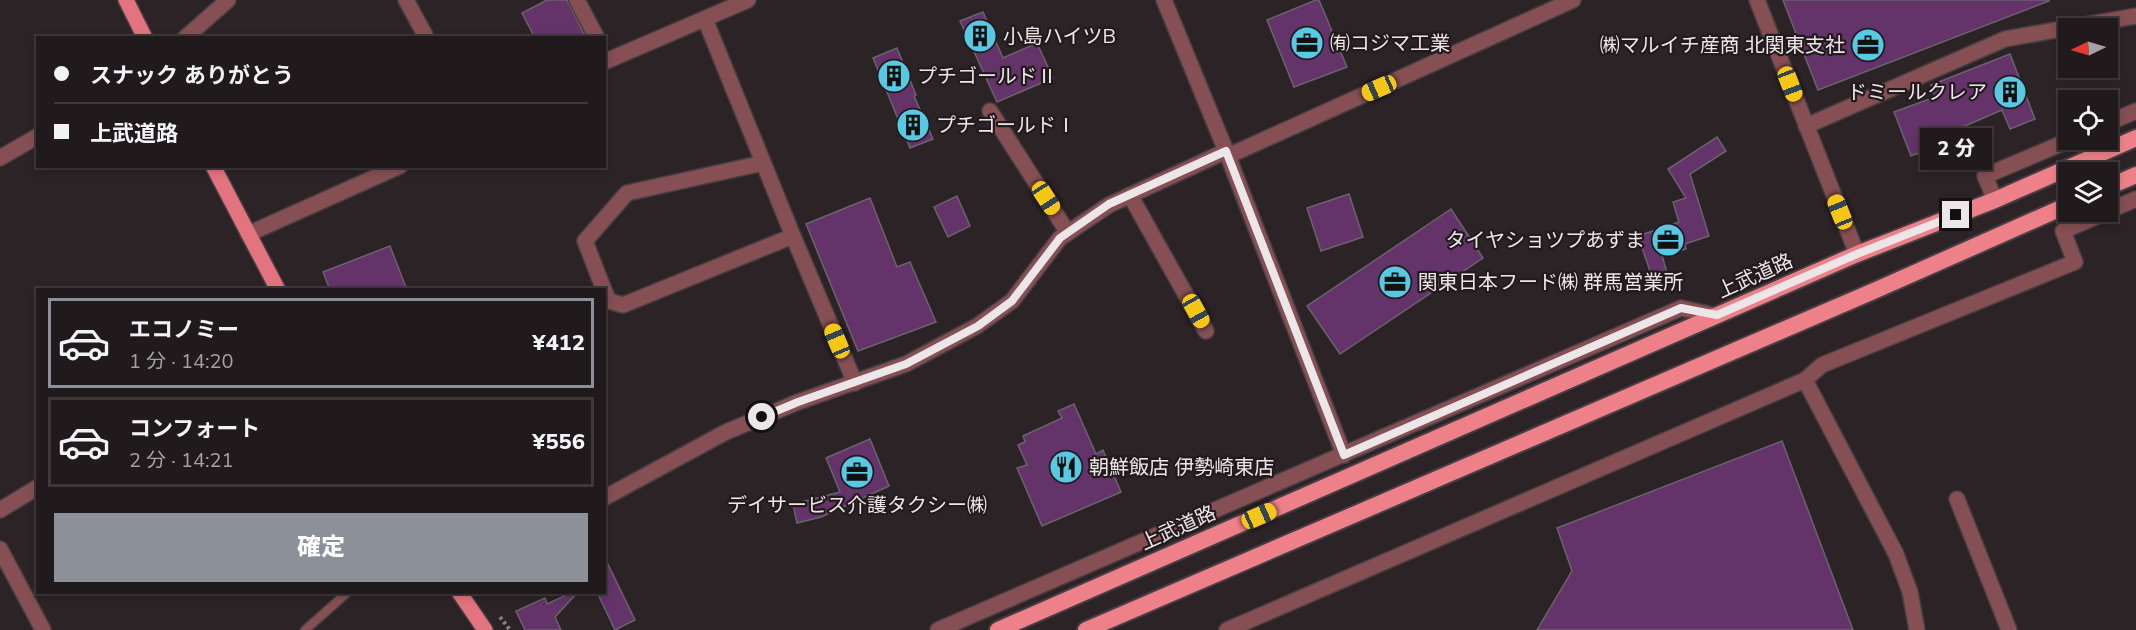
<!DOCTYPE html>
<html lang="ja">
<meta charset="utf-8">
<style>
body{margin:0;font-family:"Nunito Sans","Noto Sans JP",sans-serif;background:#2d272a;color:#f1f3f6;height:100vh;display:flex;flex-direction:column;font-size:22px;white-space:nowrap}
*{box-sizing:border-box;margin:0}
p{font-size:20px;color:#a2a1a4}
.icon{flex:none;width:33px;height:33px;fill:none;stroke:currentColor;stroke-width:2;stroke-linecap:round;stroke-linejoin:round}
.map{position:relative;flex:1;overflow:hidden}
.side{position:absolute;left:36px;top:288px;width:570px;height:306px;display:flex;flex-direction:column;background:#211a1d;border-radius:0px;box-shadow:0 3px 9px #0003,0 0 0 2px #3e383b}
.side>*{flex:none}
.guide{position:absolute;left:36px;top:36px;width:570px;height:132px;border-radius:0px;box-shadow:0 3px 9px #0003,0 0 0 2px #3e383b;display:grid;align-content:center;height:132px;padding:0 18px;background:#211a1d}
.needle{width:39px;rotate:265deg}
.fabs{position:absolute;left:2058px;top:18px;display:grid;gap:12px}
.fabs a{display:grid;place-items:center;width:60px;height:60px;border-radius:0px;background:#211a1d;box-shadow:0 3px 9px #0003,0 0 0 2px #3e383b;font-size:30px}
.end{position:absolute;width:27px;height:27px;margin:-14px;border:8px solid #ece6e9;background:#111;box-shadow:0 0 0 3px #111}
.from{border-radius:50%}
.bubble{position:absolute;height:42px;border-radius:0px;background:#211a1d;box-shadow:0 3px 9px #0003,0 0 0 2px #3e383b;font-size:20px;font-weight:800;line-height:42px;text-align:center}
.car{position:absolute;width:18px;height:36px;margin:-18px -9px;border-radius:8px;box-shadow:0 0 4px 2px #0007;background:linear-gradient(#f5c518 24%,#345 0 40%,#f5c518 0 76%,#345 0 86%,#f5c518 0)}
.guide b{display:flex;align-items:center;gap:21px;height:57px;font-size:22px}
.guide b+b{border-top:2px solid #3e383b}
.guide i{width:15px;height:15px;background:#f1f3f6}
ul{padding:10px 0 0;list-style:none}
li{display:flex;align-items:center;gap:18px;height:90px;margin:0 12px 9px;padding:0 6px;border:3px solid #3e383b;border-radius:0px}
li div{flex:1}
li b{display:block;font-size:22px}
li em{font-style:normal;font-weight:800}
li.current{border-color:#8c9099}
li>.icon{width:54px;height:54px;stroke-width:1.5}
.button{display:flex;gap:12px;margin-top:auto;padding:12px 18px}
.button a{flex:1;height:69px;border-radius:0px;background:#8c9099;color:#fff;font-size:24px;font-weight:800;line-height:69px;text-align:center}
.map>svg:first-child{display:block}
.building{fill:#63336a;stroke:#6a636b;stroke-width:1.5}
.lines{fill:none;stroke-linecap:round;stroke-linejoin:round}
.service-casing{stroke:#473e42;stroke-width:11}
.minor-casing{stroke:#473e42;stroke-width:18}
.tertiary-casing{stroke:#473e42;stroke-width:18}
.primary-casing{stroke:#473e42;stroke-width:18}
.trunk-casing{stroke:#473e42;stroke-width:20}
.path{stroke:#867f82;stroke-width:4;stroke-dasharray:3 3;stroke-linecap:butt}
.service{stroke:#854f53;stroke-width:8}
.minor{stroke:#854f53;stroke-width:15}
.tertiary{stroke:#854f53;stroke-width:15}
.primary{stroke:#e3737e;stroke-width:15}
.trunk{stroke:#ee808a;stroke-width:16}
.route{stroke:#ece6e9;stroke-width:8}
.labels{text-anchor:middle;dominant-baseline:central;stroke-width:4.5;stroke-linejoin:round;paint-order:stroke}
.poi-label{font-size:20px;fill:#ece6e9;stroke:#231a1e;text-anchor:start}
.street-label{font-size:20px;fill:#ece6e9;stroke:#231a1e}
</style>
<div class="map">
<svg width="2136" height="630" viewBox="0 0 2136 630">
<rect width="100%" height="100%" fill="#2c2327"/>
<!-- building -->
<g class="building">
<path d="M547,0H567L586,38H535L522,13Z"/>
<path d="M1316,0H1319L1347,67L1294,87L1267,20Z"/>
<path d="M1783,0H2048L2049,1L1818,90Z"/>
<path d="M983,12L1003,58L1037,43L1053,78L997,102L960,21Z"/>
<path d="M897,48L916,95L914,96L933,139L910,148L873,58Z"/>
<path d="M2010,54L2035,119L2010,129L2002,110L1944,135L1947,142L1911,156L1894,112L1935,97L1931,85Z"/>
<path d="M1717,137L1726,151L1690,174L1709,236L1685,244L1686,249L1662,255L1668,277L1653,280L1638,236L1679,222L1673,202L1686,198L1668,169Z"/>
<path d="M1349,194L1363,237L1321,251L1307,208Z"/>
<path d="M957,196L970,226L948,237L934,207Z"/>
<path d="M870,198L897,267L910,262L936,322L858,351L806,224Z"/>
<path d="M1451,209L1483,258L1340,354L1307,306Z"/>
<path d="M390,246L407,290H330L323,272Z"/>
<path d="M1074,404L1096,454L1103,450L1121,492L1042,526L1017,468L1027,465L1018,445L1025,442L1023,436L1062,418L1058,411Z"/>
<path d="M870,439L889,486L821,517L797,523L793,504L840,492L826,458Z"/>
<path d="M1782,441L1853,630H1537L1572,571L1557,528Z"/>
<path d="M604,556L635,620L615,630L597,592H604Z"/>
<path d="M573,592H578L555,617L561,630H525L516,611L545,598L547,604Z"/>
</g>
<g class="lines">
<defs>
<path id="service" d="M305,630L348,592"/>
<g id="minor">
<path d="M406,0L425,35"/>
<path d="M577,0L597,38"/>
<path d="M1757,0L1857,254"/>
<path d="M705,19L793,236L855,383"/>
<path d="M185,38L228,0"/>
<path d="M604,62L748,0"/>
<path d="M990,111L1068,233"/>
<path d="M2108,123L2136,111"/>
<path d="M1806,126L2005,39L2136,16"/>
<path d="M1228,156L1573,0"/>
<path d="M0,158L38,136"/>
<path d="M1130,195L1206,331"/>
<path d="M1995,200L1985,176L2070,140"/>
<path d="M2108,211L2136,199"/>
<path d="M248,234L400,166"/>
<path d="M604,290L585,241L627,193L763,163"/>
<path d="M604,290L609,301L623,305L793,236"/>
<path d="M604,498L726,432L798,402L906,364L977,326L1012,301L1060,238L1109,205L1226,151"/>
<path d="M1957,499L2009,630"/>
<path d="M0,510L38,487"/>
<path d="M0,549L43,630"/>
<path d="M938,630L1681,308L1717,316"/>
<path d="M1227,630L1805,380L1822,365L2075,262L2063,231L2107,212"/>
</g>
<g id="tertiary">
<path d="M1164,0L1226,151L1344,455"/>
<path d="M1805,380L1896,554L1910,592L1917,630"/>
</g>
<g id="primary">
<path d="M126,0L145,38"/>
<path d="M213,166L278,290"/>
<path d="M459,592L485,630"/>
</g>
<g id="trunk">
<path d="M2108,187L2136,175"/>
<path d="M998,630L1857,254L1995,200L2136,138"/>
<path d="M1086,630L1876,290L2068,205"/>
</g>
</defs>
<!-- service casing -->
<use href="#service" class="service-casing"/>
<!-- minor casing -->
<use href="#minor" class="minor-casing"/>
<!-- tertiary casing -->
<use href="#tertiary" class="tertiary-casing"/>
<!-- primary casing -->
<use href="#primary" class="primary-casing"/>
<!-- trunk casing -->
<use href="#trunk" class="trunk-casing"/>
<!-- path -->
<path class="path" d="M500,617L510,630"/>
<!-- service -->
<use href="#service" class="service"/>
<!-- minor -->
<use href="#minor" class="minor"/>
<!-- tertiary -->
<use href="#tertiary" class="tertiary"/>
<!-- primary -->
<use href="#primary" class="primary"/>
<!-- trunk -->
<use href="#trunk" class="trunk"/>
</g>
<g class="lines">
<!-- route -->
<path class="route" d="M762,417L798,402L906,364L978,326L1012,301L1060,238L1109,204L1226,151L1344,455L1681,308L1717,315L1857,254L1956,215"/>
</g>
<!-- icons -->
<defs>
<symbol id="building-disc" viewBox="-11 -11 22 22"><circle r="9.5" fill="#58c9e3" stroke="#231a1e"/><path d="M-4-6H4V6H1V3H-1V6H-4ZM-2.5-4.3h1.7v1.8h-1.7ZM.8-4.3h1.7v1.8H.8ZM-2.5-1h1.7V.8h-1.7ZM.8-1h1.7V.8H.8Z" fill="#111"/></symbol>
<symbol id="office-disc" viewBox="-11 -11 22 22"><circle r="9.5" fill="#58c9e3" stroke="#231a1e"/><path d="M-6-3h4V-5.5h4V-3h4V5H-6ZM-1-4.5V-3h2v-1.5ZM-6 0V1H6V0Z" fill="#111"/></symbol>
<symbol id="restaurant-disc" viewBox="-11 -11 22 22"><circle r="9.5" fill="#58c9e3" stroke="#231a1e"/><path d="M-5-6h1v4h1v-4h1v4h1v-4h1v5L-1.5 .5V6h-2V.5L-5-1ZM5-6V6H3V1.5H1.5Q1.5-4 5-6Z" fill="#111"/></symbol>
</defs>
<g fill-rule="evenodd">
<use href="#building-disc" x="961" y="17" width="38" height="38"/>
<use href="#office-disc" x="1288" y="24" width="38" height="38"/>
<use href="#office-disc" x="1849" y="26" width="38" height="38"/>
<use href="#building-disc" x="875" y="57" width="38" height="38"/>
<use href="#building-disc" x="1991" y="73" width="38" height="38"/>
<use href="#building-disc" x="894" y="106" width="38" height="38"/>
<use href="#office-disc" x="1649" y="221" width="38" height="38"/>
<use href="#office-disc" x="1376" y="263" width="38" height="38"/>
<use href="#restaurant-disc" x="1047" y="448" width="38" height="38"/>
<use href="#office-disc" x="838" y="453" width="38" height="38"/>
</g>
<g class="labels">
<!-- poi labels -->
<g class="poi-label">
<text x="1003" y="36">小島ハイツB</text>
<text x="1330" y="43">㈲コジマ工業</text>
<text x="1845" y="45" text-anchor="end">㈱マルイチ産商 北関東支社</text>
<text x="917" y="76">プチゴールドⅡ</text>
<text x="1987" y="92" text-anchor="end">ドミールクレア</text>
<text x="936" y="125">プチゴールドⅠ</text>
<text x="1645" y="240" text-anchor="end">タイヤショツプあずま</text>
<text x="1418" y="282">関東日本フード㈱ 群馬営業所</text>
<text x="1089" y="467">朝鮮飯店 伊勢崎東店</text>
<text x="857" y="505" text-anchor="middle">デイサービス介護タクシー㈱</text>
</g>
<!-- street labels -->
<g class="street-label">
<text transform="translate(1755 276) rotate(-24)">上武道路</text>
<text transform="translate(1178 528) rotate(-24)">上武道路</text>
</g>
</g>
</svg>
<div class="fabs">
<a><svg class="needle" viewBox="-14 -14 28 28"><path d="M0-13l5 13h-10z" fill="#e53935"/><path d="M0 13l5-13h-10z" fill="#a2a1a4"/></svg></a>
<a><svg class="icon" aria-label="locate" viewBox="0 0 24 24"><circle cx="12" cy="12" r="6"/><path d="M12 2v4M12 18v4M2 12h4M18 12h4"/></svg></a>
<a><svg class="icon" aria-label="layers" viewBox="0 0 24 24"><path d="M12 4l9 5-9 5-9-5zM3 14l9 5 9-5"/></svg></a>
</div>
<i class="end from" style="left:762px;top:417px"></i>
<i class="end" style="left:1956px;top:215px"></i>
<div class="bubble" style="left:1920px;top:128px;width:72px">2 分</div>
<i class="car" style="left:1790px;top:84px;rotate:159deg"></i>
<i class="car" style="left:1379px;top:88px;rotate:246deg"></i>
<i class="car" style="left:1046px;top:198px;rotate:147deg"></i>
<i class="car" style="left:1840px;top:212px;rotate:338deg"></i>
<i class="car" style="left:1196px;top:311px;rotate:151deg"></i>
<i class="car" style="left:837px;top:341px;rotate:337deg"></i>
<i class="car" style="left:1259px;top:516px;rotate:66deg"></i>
<div class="guide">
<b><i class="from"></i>スナック ありがとう</b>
<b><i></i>上武道路</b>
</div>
<section class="side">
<ul>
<li class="current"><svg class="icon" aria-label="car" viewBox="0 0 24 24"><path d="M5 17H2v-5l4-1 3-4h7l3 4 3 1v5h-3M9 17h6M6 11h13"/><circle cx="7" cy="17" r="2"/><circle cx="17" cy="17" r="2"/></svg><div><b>エコノミー</b><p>1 分 · 14:20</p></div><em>¥412</em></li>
<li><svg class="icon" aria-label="car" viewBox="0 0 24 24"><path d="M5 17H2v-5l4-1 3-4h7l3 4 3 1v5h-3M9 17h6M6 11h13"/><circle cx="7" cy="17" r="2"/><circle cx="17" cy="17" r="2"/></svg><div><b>コンフォート</b><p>2 分 · 14:21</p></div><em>¥556</em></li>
</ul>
<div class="button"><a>確定</a></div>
</section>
</div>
